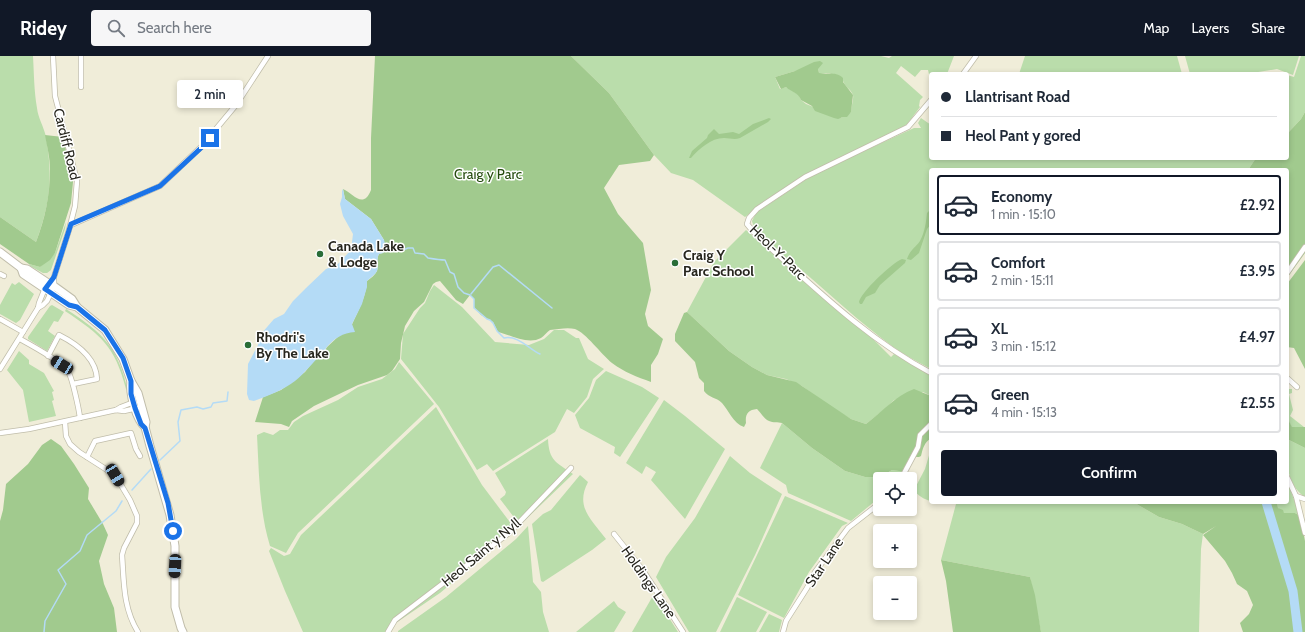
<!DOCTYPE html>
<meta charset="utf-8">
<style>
body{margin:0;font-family:Cabin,sans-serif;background:#f6f6f7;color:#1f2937;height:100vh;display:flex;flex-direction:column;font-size:15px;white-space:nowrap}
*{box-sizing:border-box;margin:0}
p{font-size:13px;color:#747a83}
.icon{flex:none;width:22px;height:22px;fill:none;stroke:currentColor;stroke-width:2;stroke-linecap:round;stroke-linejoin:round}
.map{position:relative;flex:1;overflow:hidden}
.drawer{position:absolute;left:929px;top:112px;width:360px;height:336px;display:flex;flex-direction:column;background:#fff;border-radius:4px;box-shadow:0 2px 6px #0003}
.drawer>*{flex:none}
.banner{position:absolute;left:929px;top:16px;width:360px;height:88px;border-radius:4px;box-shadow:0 2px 6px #0003;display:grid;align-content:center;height:88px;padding:0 12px;background:#fff}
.tools{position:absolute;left:873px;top:416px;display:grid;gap:8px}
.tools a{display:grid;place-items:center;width:44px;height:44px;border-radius:4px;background:#fff;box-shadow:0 2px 6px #0003;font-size:20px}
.end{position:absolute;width:18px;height:18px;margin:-9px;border:5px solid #1a73e8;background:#fff;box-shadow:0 0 0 2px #fff}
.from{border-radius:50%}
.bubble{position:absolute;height:28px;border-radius:4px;background:#fff;box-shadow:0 2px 6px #0003;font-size:13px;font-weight:600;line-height:28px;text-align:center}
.car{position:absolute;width:12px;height:24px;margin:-12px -6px;border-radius:5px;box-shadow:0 0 3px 1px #0007;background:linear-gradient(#222 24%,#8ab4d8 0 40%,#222 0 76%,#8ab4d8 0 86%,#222 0)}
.banner b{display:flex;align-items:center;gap:14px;height:38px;font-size:15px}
.banner b+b{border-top:1px solid #e0e1e3}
.banner i{width:10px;height:10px;background:#1f2937}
ul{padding:7px 0 0;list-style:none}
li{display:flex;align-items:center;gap:12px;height:60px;margin:0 8px 6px;padding:0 4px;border:2px solid #e0e1e3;border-radius:4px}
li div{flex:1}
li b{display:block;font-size:15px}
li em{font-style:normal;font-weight:600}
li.active{border-color:#111827}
li>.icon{width:36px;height:36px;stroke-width:1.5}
.cta{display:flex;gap:8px;margin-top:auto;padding:8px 12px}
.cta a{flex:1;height:46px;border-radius:4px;background:#111827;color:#fff;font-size:16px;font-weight:600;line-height:46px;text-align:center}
header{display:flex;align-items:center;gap:24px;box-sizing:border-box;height:56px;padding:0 20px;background:#111827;color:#fff}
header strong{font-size:19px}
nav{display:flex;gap:22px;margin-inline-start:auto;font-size:14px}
.search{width:280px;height:36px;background:#f6f6f7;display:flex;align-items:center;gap:10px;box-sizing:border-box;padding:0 14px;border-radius:4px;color:#747a83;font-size:15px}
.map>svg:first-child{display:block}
.green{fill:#baddab;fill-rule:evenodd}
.forest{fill:#a1ca8e}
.water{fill:#b4dbf6}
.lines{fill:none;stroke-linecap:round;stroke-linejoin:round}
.stream{stroke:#b4dbf6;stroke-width:1.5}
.river{stroke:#b4dbf6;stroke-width:9}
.street-casing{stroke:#c0bdaa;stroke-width:6}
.primary-casing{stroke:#c0bdaa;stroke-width:9}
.street{stroke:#fff;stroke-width:4.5}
.primary{stroke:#fff;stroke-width:7}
.route{stroke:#1a73e8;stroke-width:5}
.poi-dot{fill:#296d38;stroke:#fff;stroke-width:1.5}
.labels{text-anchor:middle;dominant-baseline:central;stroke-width:3;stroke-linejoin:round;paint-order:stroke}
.street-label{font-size:14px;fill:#27261e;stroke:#fff}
.park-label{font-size:14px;fill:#254b0e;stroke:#fff}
.poi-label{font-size:14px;font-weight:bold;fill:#27261e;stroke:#fff;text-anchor:start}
</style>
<header>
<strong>Ridey</strong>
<div class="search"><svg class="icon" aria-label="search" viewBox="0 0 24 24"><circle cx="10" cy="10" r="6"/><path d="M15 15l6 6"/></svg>Search here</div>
<nav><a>Map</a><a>Layers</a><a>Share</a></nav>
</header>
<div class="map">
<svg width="1305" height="576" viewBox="0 0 1305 576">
<rect width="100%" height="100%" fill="#f0edd9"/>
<!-- green -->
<g class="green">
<path d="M0,0H33C34,17 34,35 37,52C38,62 44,71 46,81C53,122 50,148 36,186L0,161Z"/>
<path d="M571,0H881L889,2L892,0H954L947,18H931V27L928,14H921L915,21L901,10L896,17L923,41L920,44L919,50L920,51L908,67L901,73L808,117L764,146L745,161L693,124L671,117L654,99L609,37ZM818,13L819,18L829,17L842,22C844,31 851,33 853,39C854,43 851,51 851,56L841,62L806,48L801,44L799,39L786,31L780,33L775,21L795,15Z"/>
<path d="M1025,0H1177L1182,18H1019Z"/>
<path d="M1185,0H1299L1293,19L1277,13L1246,18H1190Z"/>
<path d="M1301,0H1305V56L1301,63L1287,78V19L1294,21Z"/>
<path d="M921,62L931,69V102H1256L1248,114H931V313C918,306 904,299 892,290C859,266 830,238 799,212C788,203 754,177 752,165L756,157L760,154L814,118L914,72H921L918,67Z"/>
<path d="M66,166L65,173L51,214L47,217H43L30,210L29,208L40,211L55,197Z"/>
<path d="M746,174L816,236L870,280L891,301L894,298L931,319V340L923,336L894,344L886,352L866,368L851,363L832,352L802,330L786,323L767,319L752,311L729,295L687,256L714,206Z"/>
<path d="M19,226L34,238L20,264L16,267L0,258V249L12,227L15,229Z"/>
<path d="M434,229L462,251L495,286L529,289L544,283L554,274H564L576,282H579L588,303L604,313L593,323L587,341L574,357L567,353L555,376L493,415L487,408L477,414L439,351L401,303L403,278L420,252L425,247L430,235Z"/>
<path d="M52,249L64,256L58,266L54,265L48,275L55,280L47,295L28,283V281L50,250Z"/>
<path d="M66,253C104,278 117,290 128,335L126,333C115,290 101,279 65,255Z"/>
<path d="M19,295L29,304V308L44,317L54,335L52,336L54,344L52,345L56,360L29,366L23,334L7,314Z"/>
<path d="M399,306L434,348L298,477L286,497L270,490C259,454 259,416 257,379L264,376L273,379L280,374H288L294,366L303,360L338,344L358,331L382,323L395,313Z"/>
<path d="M606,315L642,331L659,342L620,401L614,397L615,391L580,372L575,359L589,342L596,324Z"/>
<path d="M1287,333H1292V337L1289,338L1293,354L1290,360L1304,371L1292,372L1287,361Z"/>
<path d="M664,344L685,360L725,393L685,463L651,424L656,416L646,410L642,418L626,407Z"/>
<path d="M436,351L482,429L515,473L507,481L440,537L390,571L387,576H303L285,535L269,495L271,492L284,500L290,498L301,479Z"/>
<path d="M782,367L812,392L845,415L865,421H880L892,414L902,415L896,423H880V441L851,465L788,437L786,429L760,412Z"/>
<path d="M548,383C549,405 556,406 573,418L520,469L500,443L505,439L506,436L495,417Z"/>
<path d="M1287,383L1305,392V441C1285,428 1287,403 1287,383Z"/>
<path d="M930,396H931V445C925,444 917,439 914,434L925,413Z"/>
<path d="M730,400L750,417L782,438L755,499L716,576H689L656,521L666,501L695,462Z"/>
<path d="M580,419L588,426C575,451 591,463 606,483L592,494L543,526L541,525L532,468L543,458L551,454Z"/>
<path d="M1288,427L1300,460L1295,457H1284L1278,452L1277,446H1287Z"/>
<path d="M785,440L848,467L842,470L809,516L784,562L738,539Z"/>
<path d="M941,446H1133L1159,461L1182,468L1203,478L1201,493L1199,576H1041L1030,521L941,504L956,448Z"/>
<path d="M528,470L533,526L541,536L543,556L549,576H398V575L446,541L516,483Z"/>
<path d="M654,538L678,576H632Z"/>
<path d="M737,541L767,556L756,576H720Z"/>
<path d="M614,545L618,551L626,556L614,576H576Z"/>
<path d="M769,558L782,564L779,576H759Z"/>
</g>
<!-- forest -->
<g class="forest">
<path d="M375,0H571L609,37L654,99L650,105L619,109L604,132L618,158L643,187L651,234L645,258L648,270L663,283L658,298L651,309V326C637,321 624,316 612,307C601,298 586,277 575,273C568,271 558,273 550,274C547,276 544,280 541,282C528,289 511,279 498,276L493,266L481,259L474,251V243L470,239L463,248L456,244L440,225L436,226L433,228L424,246L414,255L405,270L401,287L400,303L392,315L387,319L358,329L314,350L292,365L289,371L281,368L255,366L263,341L281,334L305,316L315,303L323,298L327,291L341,278L349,276C355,259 366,244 367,225C371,222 375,219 377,215C379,209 376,203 379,198L383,197L384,184L371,163L345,143L343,133C353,137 363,154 371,134V82Z"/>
<path d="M820,5L823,7L818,13L819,17C828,19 835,15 843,22V26L853,39L851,56L847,61H843L838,63L834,62L815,55L812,50L801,44C798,36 791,36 786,31L781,33L775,21L795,15L814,6Z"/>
<path d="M1305,56V197L1287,222V114H1248L1256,102H1287V78L1301,63Z"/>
<path d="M769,62L771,63L768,66L740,82C734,84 730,82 724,82C711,82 699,93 691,102H689L692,95L707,82L708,79L714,73L719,78L733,76L739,78L753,68Z"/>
<path d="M45,79L63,81L73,126L71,147L55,197L50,204L40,211L29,208L0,188V161L36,186C45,163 50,139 50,113C50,102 47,90 45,79Z"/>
<path d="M929,155H931V168L927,173L919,197L911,204L907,203C910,194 915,192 920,185C925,176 926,166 927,157Z"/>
<path d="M902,203L906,204L905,207L880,229L875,237L866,241L862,248H860L859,246C861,236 892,207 902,203Z"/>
<path d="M1305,204V313L1294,292L1287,291V228Z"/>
<path d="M687,256L729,295L752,311L767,319L796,326L851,363L866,368C882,356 895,340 914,333L931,340V382C924,387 923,392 921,400L919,401H913L906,416L892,414L880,421H865L845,415L812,392L782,367C778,366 773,367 769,365C764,363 761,357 757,353C748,354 745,358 746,367L744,371C733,367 729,355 722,347C716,341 709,342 704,335V327L699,322L695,306L675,285V278L684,257Z"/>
<path d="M1287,361L1292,371H1305V392L1287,383Z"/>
<path d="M51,383L61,390L74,408L89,432L88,443L103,468L108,479L99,505L104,528L114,552L117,576H0V465L3,454L6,428L28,408L42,389Z"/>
<path d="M1133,446H1277L1278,452L1283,454L1284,457H1295L1300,460L1305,485V576H1243L1240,567L1249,558L1253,549L1247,535L1237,528L1232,517L1225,505L1203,479L1216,470L1203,478L1182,468L1159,461Z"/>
<path d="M941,504L1030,521L1035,539L1041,576H953L946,525Z"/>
</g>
<!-- water -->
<path class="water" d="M343,133L345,143L371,163L384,184L386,191V194L383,197L379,198C376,203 379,209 377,215C375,219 371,221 367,225V231L362,248L352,268L355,276C343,277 334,282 326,292C325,294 324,297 321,299C312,307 305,317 295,325C283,334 268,340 254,345L249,344L247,338L248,308L258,289L261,278L274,263L284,258L293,245L306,232L326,213L337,209L351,194L353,178L343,160L340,148L342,141V135Z"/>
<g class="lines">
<!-- stream -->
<g class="stream">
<path d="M386,191C392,194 397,191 403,194L408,192H413L415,197L424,198L428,202C434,203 440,204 445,204L450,216L454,218L458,231L464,237L470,239L474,243V252L487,263L490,264L493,267L497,275L504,282C518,279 529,293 540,298"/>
<path d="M471,238L493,211L499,209L552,252"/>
<path d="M160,404L180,385L178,366L181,354L197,351L203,353L211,351L213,347L227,345L228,336"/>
<path d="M132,434L151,413"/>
<path d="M44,576L45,565L66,528L58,514L80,495L87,479L116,455L122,445"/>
</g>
<!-- river -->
<path class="river" d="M1266,446L1293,535L1298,576"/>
<defs>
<g id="street">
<path d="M963,18L976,0"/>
<path d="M81,31V0"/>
<path d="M931,44L908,71L805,121L757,153L749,162L747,168L756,179C811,228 865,282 931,317"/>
<path d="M71,169L160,130L201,91L236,49L268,0"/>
<path d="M1287,217L1305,191"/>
<path d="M0,218L4,220"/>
<path d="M38,252L43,249L47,245L54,230V221L69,174L75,150L77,125L55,40L53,0"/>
<path d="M0,263L23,276"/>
<path d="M20,283C31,289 60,305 67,314C72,319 79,354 80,362"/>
<path d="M48,300L59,279C77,288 96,302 97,323L73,328"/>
<path d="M0,313L38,252L39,247L45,232"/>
<path d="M1287,322L1297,331"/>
<path d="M116,354L121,351L134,346"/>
<path d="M65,366L66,380L70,388L79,396L115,419L130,444L137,460V467L124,492L122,499C124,526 123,552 138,576"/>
<path d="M0,377L29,373L116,354L124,355L137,352"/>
<path d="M87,401L95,385L131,377L136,393L140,400"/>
<path d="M1287,421L1296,440L1305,477"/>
<path d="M901,423L918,391L920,379L931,368"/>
<path d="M1296,440L1305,443"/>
<path d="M614,478L642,513L683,576"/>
<path d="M388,576L395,564L509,477L571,412"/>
<path d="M783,576L786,565L807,532L815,516L848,472L880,447"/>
</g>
<g id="primary">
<path d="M0,196L21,212L23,218L69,249L77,251L105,274L123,303L131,325L138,337L146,366L145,371L150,390L170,459L175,490V551L181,572L183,576"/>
<path d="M21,212L27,213L48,227L54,230L72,243L77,251"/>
<path d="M131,325C129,337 136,364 145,371"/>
</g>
</defs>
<!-- street casing -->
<use href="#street" class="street-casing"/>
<!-- primary casing -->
<use href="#primary" class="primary-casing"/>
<!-- street -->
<use href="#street" class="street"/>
<!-- primary -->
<use href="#primary" class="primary"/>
</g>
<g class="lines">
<!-- route -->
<path class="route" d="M173,475L168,447L145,372L141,368L135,352L131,338V325L123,302L105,274L77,251L69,249L45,233L54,221L71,168L160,130L202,91L210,82"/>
</g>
<!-- markers -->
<g class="poi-dot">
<circle cx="320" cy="198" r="4"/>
<circle cx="675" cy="207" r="4"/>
<circle cx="248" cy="289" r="4"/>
</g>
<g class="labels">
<!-- street labels -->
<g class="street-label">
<text transform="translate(67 88) rotate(76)">Cardiff Road</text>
<text transform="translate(778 196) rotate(44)">Heol-Y-Parc</text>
<text transform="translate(481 496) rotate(-40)">Heol Saint y Nyll</text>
<text transform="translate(824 506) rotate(-56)">Star Lane</text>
<text transform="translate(649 526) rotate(55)">Holdings Lane</text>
</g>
<!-- park labels -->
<g class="park-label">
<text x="488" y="118">Craig y Parc</text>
</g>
<!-- poi labels -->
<g class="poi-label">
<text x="328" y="190">Canada Lake<tspan x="328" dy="16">&amp; Lodge</tspan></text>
<text x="683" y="199">Craig Y<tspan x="683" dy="16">Parc School</tspan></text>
<text x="256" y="281">Rhodri's<tspan x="256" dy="16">By The Lake</tspan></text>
</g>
</g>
</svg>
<div class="tools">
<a><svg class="icon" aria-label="locate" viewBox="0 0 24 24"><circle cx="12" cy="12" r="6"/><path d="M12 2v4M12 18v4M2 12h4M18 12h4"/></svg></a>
<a>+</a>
<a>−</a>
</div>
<i class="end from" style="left:173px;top:475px"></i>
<i class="end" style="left:210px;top:82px"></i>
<div class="bubble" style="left:177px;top:24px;width:66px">2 min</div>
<i class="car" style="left:62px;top:309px;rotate:301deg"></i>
<i class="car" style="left:115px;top:419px;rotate:149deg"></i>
<i class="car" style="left:175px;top:510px;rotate:183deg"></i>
<div class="banner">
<b><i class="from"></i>Llantrisant Road</b>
<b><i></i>Heol Pant y gored</b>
</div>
<section class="drawer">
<ul>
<li class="active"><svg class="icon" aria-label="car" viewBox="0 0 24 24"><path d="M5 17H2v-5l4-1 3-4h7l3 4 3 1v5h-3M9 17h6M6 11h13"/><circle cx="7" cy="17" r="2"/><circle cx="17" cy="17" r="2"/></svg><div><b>Economy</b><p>1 min · 15:10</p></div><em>£2.92</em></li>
<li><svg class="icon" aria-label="car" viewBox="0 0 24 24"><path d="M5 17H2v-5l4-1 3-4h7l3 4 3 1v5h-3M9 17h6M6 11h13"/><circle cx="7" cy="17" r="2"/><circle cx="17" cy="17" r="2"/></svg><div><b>Comfort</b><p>2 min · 15:11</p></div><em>£3.95</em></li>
<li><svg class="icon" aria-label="car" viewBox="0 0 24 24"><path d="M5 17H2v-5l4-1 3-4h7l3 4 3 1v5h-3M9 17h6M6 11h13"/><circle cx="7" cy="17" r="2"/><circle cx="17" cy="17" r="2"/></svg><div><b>XL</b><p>3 min · 15:12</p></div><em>£4.97</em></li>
<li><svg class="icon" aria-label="car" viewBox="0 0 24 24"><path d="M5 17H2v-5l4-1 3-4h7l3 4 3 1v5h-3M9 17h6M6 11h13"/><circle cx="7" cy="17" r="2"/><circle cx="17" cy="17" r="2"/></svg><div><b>Green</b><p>4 min · 15:13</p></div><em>£2.55</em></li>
</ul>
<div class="cta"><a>Confirm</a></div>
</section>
</div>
